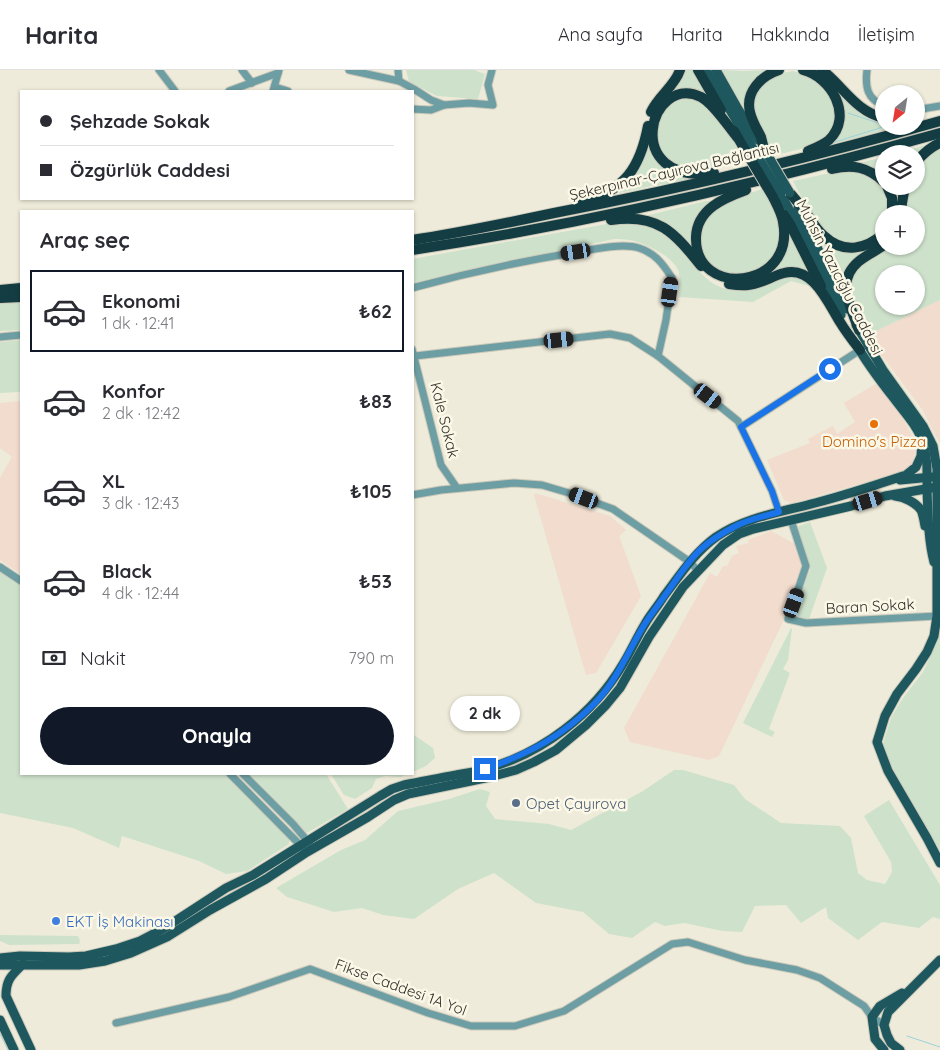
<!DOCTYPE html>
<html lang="tr">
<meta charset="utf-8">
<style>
body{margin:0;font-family:Quicksand,sans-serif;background:#f2f2f3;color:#2b2b33;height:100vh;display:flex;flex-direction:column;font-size:19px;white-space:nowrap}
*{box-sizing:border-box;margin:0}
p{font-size:16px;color:#7c7c81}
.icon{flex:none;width:28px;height:28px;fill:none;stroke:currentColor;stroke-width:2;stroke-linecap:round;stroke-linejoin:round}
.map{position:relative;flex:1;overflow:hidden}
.drawer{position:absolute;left:20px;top:140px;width:394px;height:565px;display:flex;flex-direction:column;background:#fff;border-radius:0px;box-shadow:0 1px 4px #0004}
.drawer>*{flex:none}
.top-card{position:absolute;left:20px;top:20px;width:394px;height:110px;border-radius:0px;box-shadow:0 1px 4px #0004;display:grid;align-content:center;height:110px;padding:0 20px;background:#fff}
.needle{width:32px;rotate:210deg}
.buttons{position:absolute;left:875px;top:15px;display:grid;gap:10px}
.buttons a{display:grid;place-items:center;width:50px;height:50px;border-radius:50%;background:#fff;box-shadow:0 1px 4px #0004;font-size:25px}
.end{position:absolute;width:22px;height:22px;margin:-11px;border:6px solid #1a73e8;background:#fff;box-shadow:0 0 0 2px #fff}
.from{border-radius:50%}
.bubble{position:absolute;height:35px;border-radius:18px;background:#fff;box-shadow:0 1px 4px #0004;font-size:16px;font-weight:700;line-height:35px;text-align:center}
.car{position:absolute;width:15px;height:30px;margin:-15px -8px;border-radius:6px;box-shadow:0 0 4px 1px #0007;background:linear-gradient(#222 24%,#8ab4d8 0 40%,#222 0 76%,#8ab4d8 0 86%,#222 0)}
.top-card b{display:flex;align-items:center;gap:18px;height:48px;font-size:19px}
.top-card b+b{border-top:1px solid #e1e1e2}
.top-card i{width:12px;height:12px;background:#2b2b33}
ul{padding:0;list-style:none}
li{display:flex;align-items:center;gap:15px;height:82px;margin:0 10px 8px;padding:0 10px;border:2px solid transparent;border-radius:0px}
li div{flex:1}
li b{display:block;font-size:19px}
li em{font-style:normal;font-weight:700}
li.current{border-color:#111827}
li>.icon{width:45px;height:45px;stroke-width:1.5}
h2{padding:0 20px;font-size:22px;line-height:60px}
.pay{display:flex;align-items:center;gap:12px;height:55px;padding:0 20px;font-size:19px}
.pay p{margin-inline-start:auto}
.cta{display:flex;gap:10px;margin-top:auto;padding:10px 20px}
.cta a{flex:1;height:58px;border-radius:30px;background:#111827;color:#fff;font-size:20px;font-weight:700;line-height:58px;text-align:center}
header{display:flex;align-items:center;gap:30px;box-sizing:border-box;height:70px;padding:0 25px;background:#fff;border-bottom:1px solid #e1e1e2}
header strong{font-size:24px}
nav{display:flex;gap:28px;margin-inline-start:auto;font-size:18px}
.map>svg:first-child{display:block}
.commercial{fill:#f1dcce}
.green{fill:#cee2cb;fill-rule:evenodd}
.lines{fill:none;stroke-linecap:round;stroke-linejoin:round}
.stream{stroke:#9cd2da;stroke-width:1}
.minor-casing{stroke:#ccc9ba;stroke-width:9}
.major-casing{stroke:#ccc9ba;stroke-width:11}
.highway-casing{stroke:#ccc9ba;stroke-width:12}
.minor{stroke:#6d9ea3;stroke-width:7}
.major{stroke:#1e585e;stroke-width:9}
.highway{stroke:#133d42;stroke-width:10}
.major-bridge-casing{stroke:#ccc9ba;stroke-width:11;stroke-linecap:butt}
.highway-bridge-casing{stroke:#ccc9ba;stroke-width:12;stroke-linecap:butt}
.major-bridge{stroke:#1e585e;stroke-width:9}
.highway-bridge{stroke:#133d42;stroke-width:10}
.route{stroke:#1a73e8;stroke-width:6}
.food-dot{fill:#e8710a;stroke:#fbf8e7;stroke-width:2}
.service-dot{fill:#5c6f8a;stroke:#fbf8e7;stroke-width:2}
.shop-dot{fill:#3f7fe0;stroke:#fbf8e7;stroke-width:2}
.labels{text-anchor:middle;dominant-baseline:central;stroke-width:5;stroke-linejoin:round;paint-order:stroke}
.street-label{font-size:15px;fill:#31302a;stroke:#fbf8e7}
.food-label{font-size:15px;fill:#c56008;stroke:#fbf8e7}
.service-label{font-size:15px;fill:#4e5e75;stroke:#fbf8e7;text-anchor:start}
.shop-label{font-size:15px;fill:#366cbe;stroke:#fbf8e7;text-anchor:start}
</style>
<header>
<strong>Harita</strong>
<nav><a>Ana sayfa</a><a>Harita</a><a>Hakkında</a><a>İletişim</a></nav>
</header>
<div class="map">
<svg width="940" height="980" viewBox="0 0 940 980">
<rect width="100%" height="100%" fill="#eeebda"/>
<!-- commercial -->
<g class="commercial">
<path d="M940,230V374L922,339L880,283L870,264Z"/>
<path d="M877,313L898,339L917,375L911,397L901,402L792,433L784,430L767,390L810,373L808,369L833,356L837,364L855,352L844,333Z"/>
<path d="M21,331V504L0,490V408L12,387L0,378V333Z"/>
<path d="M535,423L610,446L626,460L619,466L641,526L596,603L586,605L534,425Z"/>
<path d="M771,461L797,475L804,494L789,539L719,686L709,690L630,672L624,658L710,503L717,507L723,496H727L732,486L739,483L736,476L749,473L748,470Z"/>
</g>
<!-- green -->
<g class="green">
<path d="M406,0H474L485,4L478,29L437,26L409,12Z"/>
<path d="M684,0H694L712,31L671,25L669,22Z"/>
<path d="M721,0L744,1L772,0L767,2L747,43Z"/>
<path d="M793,1L812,7L827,19L836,45C835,50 833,56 830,60C820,78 794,80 776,85L765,70L752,37L754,25L765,10L783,3Z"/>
<path d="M831,15L884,51V56H900L825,76L837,65Z"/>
<path d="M683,28H693L707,34L731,67L745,92L716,98L693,101L668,90L659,76L655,61L666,37Z"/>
<path d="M648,68L673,101L689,108L688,111L651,116L620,123L619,122C639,103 642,95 648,68Z"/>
<path d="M929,74L916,86V84H894Z"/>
<path d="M940,78V230L868,265L851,230L850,212L855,199L887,176H916V144H905L909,116H916C916,111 915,104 916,100C919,91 933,83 940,78ZM884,204H916V236H884Z"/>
<path d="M884,87V106L859,93Z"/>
<path d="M844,100L865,103L880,114L886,123L888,135V144H884C884,156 883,164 870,168C864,170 857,174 851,174C824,174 804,132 793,111Z"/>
<path d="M762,119C772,135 783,151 779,171C778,176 775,181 773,185C768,194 760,200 750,203C733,207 712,202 704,185C703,182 702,178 702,174C699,162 703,148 714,140C716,138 721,137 724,135C736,128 749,123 762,119Z"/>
<path d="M706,131H710L692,163L691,178L649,145Z"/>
<path d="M632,152C645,155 657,157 668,165C688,179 696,207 720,217C740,226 757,218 775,211C781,208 788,205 794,206C801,206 808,213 813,218L811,219L809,216L791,211L753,232L679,227C679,219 681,208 678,200C672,186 644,172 629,170C624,169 619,169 614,169L413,215L412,189L612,153Z"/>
<path d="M788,156L811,204L761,208Z"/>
<path d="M820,167L829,174L876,176L842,216Z"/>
<path d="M21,232V260L0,261V234Z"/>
<path d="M21,270V322L0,323V272Z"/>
<path d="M810,452L827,498L809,549L799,548C794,533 804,515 810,500L809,495L796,459L797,457Z"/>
<path d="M0,500L21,514V704H225L289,766V774L247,801L226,804L199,791L122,766L119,778L73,758L0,743Z"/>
<path d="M791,558L792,559L788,590L783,599L790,603L769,659L775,662L772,667L743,653Z"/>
<path d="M940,563V780L892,699L883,674L891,648L903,628L923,602L938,571Z"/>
<path d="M413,665H414L433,678L435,688L426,696L413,702Z"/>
<path d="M674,700H683L734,715L745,729L781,753L840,756L851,768L858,803L867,810L885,814L892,802L891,792L864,746L889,730L940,815V849L933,847L919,858L882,852L858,870L828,848L826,837L801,853L786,835L755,836L742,862L723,861L684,853L665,856L655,852L632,868L609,864L583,842L536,833L494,803L458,819L414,849L383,845L362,838L334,842L287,827L276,818L341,780L365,770L398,741L449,729L480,719L490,722L486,736L495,749L549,754L571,760L643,721Z"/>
<path d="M245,704H326L348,739L305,764Z"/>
<path d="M331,704H408L401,707L385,706L376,709L372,718L355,729L344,725Z"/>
<path d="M0,865L78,866L80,871L79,874L9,875L0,871Z"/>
</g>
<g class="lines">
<!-- stream -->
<g class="stream">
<path d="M848,43L884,55"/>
<path d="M832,73L886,56"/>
<path d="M0,964L8,980"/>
<path d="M907,966L940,977"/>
</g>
<defs>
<g id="minor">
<path d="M159,0L175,21"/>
<path d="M242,0L252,13"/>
<path d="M349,0L399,11L414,19L431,30L444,35L469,33L493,35L488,15L492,0"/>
<path d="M398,0L399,11"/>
<path d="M867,0C865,17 867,29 884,36"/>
<path d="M275,17L288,21"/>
<path d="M229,21L278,3"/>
<path d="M273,21L279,0"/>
<path d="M412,39L431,40L444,35"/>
<path d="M916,40L940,36"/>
<path d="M412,218C467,203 522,191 578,182C594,179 623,173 639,178C655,183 663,194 672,208L666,250L658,286"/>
<path d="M0,267L21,265"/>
<path d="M412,279L441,395L457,418"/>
<path d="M415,286L610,264L630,268L658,286L738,351L772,421L779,442"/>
<path d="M741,357L860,280"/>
<path d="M412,425L441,420L514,413L542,415L569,423L613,439L690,492L698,501"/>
<path d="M791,450L806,496L788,549L806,553L937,546"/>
<path d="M0,497L21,511"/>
<path d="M230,704L307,782"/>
<path d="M243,704L293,754L310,774"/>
<path d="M116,953L229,927L310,899L428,943L471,956H515L564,941L672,874L688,872L745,890L797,900L820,908L864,936L872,947L884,955"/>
</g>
<g id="major">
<path d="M706,0L755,82"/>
<path d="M716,0L738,39L758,70"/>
<path d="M781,124L812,182L841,245"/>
<path d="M798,138L847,239"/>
<path d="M856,255L883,300L923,356L933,376L937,399V546L934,566L927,582L916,599L897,624L885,646L877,672L888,701L927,768L940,793"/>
<path d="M856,274C867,294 882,313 896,331C906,344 918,357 923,373C928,388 927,403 927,419C928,443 928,469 934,492"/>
<path d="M900,410L932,407"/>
<path d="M895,426C904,427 915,432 921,440C923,444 924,451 925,456"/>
<path d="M0,888L20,886L69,887L86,886L116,879L140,871L163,859L226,818L253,805L380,726L392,719L404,715C421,712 439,708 456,705C466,703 476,702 486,699C542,683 593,645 623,594C631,581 637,567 645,554C650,545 658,536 664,526C680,505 694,483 716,467C745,447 782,442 815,433C846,425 876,415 906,405L916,397L921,386L922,371"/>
<path d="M23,894C12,905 6,909 6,926L31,980"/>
<path d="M0,895H79L105,891L131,883L167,867L210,840L266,809L307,782L368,747L394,730L408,724L490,707L516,700L534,692L556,680L586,655L606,635L620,618L649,567L683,517L723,475L739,464L753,459L851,436L885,426L937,417"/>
<path d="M0,950L14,980"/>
<path d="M884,980L875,969L872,947L880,936L902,923"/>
<path d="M900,980L891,973L887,965L884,955L888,942L940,890"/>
</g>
<g id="highway">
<path d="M698,0L721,40"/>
<path d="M803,0C831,7 854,46 829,70C823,75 815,78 808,81"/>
<path d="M822,0C843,16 856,42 884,48"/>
<path d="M651,42C658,26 675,16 680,0"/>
<path d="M734,61L748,85"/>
<path d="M764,79C763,75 762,71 761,67C757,59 752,51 750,42C745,22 761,6 779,0"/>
<path d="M916,92C923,84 930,77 940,73"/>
<path d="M832,99C853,94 868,97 884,112"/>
<path d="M714,103C620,115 649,2 701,27C714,34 727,55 737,67"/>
<path d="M887,116L892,128V144"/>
<path d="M746,120C724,128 697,139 696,167C694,229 796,220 783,152C782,144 777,135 773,127"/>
<path d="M790,123C795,129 800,135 805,141C811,150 816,159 824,166C843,184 866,180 884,163"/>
<path d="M583,132C625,120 640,98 648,56"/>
<path d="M900,144L905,116"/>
<path d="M784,145L790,154L821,216"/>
<path d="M611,150C658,143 674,162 701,196"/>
<path d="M412,170C460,163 507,153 554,143C684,118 813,87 940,51"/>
<path d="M412,180C591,153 766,112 940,63"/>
<path d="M729,214C735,215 742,216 748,215C761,214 772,206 784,203C813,195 828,233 840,252C846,262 853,271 860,280"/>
<path d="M0,220L21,218"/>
<path d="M0,228L21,227"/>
<path d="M859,260C851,237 835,212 858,192C866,185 876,181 884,175"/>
</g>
</defs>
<!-- minor casing -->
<use href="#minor" class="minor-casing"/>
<!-- major casing -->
<use href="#major" class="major-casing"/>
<!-- highway casing -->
<use href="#highway" class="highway-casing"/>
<!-- minor -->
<use href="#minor" class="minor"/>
<!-- major -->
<use href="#major" class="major"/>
<!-- highway -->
<use href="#highway" class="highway"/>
<defs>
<g id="major-bridge">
<path d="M764,79L790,123"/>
<path d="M755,82L781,124"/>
</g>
<path id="highway-bridge" d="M748,85L773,127"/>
</defs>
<!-- major-bridge casing -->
<use href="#major-bridge" class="major-bridge-casing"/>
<!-- highway-bridge casing -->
<use href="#highway-bridge" class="highway-bridge-casing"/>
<!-- major-bridge -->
<use href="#major-bridge" class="major-bridge"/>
<!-- highway-bridge -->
<use href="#highway-bridge" class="highway-bridge"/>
</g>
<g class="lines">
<!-- route -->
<path class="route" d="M485,699C528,684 563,666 595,633C618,609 629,579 646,552C652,543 659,534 666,524C677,509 687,492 701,479C711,470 724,462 736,456C749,449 765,446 779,442L772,421L741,357L830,299"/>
</g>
<!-- markers -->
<circle class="food-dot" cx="874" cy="354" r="5"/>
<circle class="service-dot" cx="516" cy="733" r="5"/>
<circle class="shop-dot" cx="56" cy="851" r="5"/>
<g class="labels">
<!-- street labels -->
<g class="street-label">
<text transform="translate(674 101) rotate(-13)">Şekerpınar-Çayırova Bağlantısı</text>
<text transform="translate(840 207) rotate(63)">Muhsin Yazıcığlu Caddesi</text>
<text transform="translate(445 350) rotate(76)">Kale Sokak</text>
<text transform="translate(870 536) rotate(-3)">Baran Sokak</text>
<text transform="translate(401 917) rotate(20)">Fikse Caddesi 1A Yol</text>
</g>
<!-- food labels -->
<g class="food-label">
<text x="874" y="371">Domino's Pizza</text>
</g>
<!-- service labels -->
<g class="service-label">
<text x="526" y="733">Opet Çayırova</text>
</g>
<!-- shop labels -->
<g class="shop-label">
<text x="66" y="851">EKT İş Makinası</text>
</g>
</g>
</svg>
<div class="buttons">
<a><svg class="needle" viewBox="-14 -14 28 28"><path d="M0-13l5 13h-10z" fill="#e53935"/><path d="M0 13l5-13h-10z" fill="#7c7c81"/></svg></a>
<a><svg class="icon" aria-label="layers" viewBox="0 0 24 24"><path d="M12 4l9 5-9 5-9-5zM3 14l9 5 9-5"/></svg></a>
<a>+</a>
<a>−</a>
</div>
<i class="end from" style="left:830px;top:299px"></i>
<i class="end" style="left:485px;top:699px"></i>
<div class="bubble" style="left:450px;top:626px;width:70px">2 dk</div>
<i class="car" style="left:576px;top:182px;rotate:261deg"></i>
<i class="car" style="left:670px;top:222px;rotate:8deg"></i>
<i class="car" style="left:559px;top:270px;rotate:84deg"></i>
<i class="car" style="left:708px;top:326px;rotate:128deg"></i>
<i class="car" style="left:584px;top:428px;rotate:291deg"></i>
<i class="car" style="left:868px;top:431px;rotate:73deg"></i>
<i class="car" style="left:794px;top:533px;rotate:20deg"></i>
<div class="top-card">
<b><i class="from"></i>Şehzade Sokak</b>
<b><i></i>Özgürlük Caddesi</b>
</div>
<section class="drawer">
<h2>Araç seç</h2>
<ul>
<li class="current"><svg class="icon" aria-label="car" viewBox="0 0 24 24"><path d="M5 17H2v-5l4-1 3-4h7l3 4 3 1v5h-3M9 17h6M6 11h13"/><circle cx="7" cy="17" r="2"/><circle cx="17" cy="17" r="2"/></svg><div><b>Ekonomi</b><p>1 dk · 12:41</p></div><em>₺62</em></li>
<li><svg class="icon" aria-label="car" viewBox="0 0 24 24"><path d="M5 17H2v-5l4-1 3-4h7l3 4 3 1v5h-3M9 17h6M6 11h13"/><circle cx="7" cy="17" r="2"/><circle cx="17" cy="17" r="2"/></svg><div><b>Konfor</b><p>2 dk · 12:42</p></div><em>₺83</em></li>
<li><svg class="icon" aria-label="car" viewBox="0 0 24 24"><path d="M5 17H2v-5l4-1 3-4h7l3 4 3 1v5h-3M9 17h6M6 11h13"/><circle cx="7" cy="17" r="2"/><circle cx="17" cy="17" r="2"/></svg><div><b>XL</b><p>3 dk · 12:43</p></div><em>₺105</em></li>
<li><svg class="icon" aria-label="car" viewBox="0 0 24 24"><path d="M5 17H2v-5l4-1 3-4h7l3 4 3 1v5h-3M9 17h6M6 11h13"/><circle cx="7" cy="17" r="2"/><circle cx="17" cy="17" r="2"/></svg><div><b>Black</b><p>4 dk · 12:44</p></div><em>₺53</em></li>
</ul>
<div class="pay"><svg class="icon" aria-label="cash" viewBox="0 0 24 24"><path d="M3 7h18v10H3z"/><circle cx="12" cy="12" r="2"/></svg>Nakit<p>790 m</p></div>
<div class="cta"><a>Onayla</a></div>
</section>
</div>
